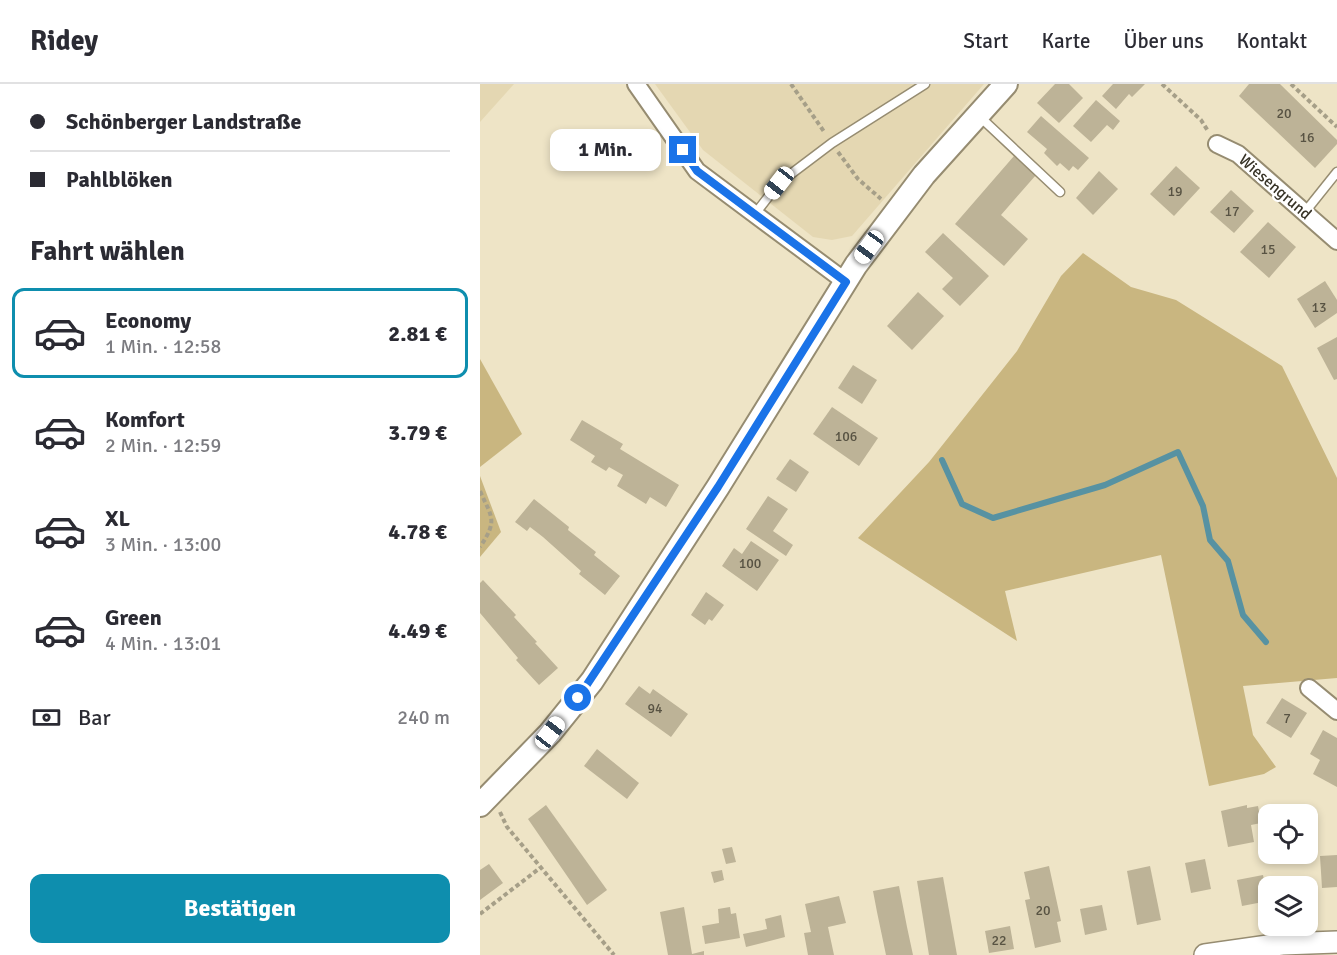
<!DOCTYPE html>
<html lang="de">
<meta charset="utf-8">
<style>
body{margin:0;font-family:Signika,sans-serif;background:#f2f2f3;color:#2b2b33;height:100vh;display:flex;flex-direction:column;font-size:22px;white-space:nowrap}
*{box-sizing:border-box;margin:0}
p{font-size:20px;color:#7c7c81}
.icon{flex:none;width:33px;height:33px;fill:none;stroke:currentColor;stroke-width:2;stroke-linecap:round;stroke-linejoin:round}
.map{position:relative;flex:1;overflow:hidden}
.panel{display:flex;flex-direction:column;background:#fff;width:480px}
.panel>*{flex:none}
.hud{display:grid;align-content:center;height:132px;padding:0 30px;background:#fff}
.controls{position:absolute;left:778px;top:720px;display:grid;gap:12px}
.controls a{display:grid;place-items:center;width:60px;height:60px;border-radius:12px;background:#fff;box-shadow:0 3px 9px #0003;font-size:30px}
.end{position:absolute;width:27px;height:27px;margin:-14px;border:8px solid #1a73e8;background:#fff;box-shadow:0 0 0 3px #fff}
.from{border-radius:50%}
.bubble{position:absolute;height:42px;border-radius:12px;background:#fff;box-shadow:0 3px 9px #0003;font-size:20px;font-weight:700;line-height:42px;text-align:center}
.car{position:absolute;width:18px;height:36px;margin:-18px -9px;border-radius:8px;box-shadow:0 0 4px 2px #0007;background:linear-gradient(#fff 24%,#345 0 40%,#fff 0 76%,#345 0 86%,#fff 0)}
.hud b{display:flex;align-items:center;gap:21px;height:57px;font-size:22px}
.hud b+b{border-top:2px solid #e1e1e2}
.hud i{width:15px;height:15px;background:#2b2b33}
ul{padding:0;list-style:none}
li{display:flex;align-items:center;gap:18px;height:90px;margin:0 12px 9px;padding:0 18px;border:3px solid transparent;border-radius:12px}
li div{flex:1}
li b{display:block;font-size:22px}
li em{font-style:normal;font-weight:700}
li.on{border-color:#0e8eae}
li>.icon{width:54px;height:54px;stroke-width:1.5}
h2{padding:0 30px;font-size:27px;line-height:72px}
.pay{display:flex;align-items:center;gap:15px;height:66px;padding:0 30px;font-size:22px}
.pay p{margin-inline-start:auto}
.button{display:flex;gap:12px;margin-top:auto;padding:12px 30px}
.button a{flex:1;height:69px;border-radius:12px;background:#0e8eae;color:#fff;font-size:24px;font-weight:700;line-height:69px;text-align:center}
header{display:flex;align-items:center;gap:36px;box-sizing:border-box;height:84px;padding:0 30px;background:#fff;border-bottom:2px solid #e1e1e2}
header strong{font-size:28px}
nav{display:flex;gap:33px;margin-inline-start:auto;font-size:21px}
main{display:flex;flex:1;min-height:0}
.map>svg:first-child{display:block}
.built{fill:#e4d7b2}
.green{fill:#c9b680}
.lines{fill:none;stroke-linecap:round;stroke-linejoin:round}
.stream{stroke:#5792a2;stroke-width:6}
.building{fill:#bdb397}
.service-casing{stroke:#968c71;stroke-width:11}
.minor-casing{stroke:#968c71;stroke-width:20}
.tertiary-casing{stroke:#968c71;stroke-width:24}
.secondary-casing{stroke:#968c71;stroke-width:26}
.path{stroke:#a69f88;stroke-width:4;stroke-dasharray:4.5 3;stroke-linecap:butt}
.service{stroke:#fff;stroke-width:8}
.minor{stroke:#fff;stroke-width:16}
.tertiary{stroke:#fff;stroke-width:21}
.secondary{stroke:#fff;stroke-width:22}
.route{stroke:#1a73e8;stroke-width:8}
.labels{text-anchor:middle;dominant-baseline:central;stroke-width:4.5;stroke-linejoin:round;paint-order:stroke}
.number-label{font-size:14px;fill:#585343}
.street-label{font-size:16px;fill:#373327;stroke:#fff}
</style>
<header>
<strong>Ridey</strong>
<nav><a>Start</a><a>Karte</a><a>Über uns</a><a>Kontakt</a></nav>
</header>
<main>
<section class="panel">
<div class="hud">
<b><i class="from"></i>Schönberger Landstraße</b>
<b><i></i>Pahlblöken</b>
</div>
<h2>Fahrt wählen</h2>
<ul>
<li class="on"><svg class="icon" aria-label="car" viewBox="0 0 24 24"><path d="M5 17H2v-5l4-1 3-4h7l3 4 3 1v5h-3M9 17h6M6 11h13"/><circle cx="7" cy="17" r="2"/><circle cx="17" cy="17" r="2"/></svg><div><b>Economy</b><p>1 Min. · 12:58</p></div><em>2.81 €</em></li>
<li><svg class="icon" aria-label="car" viewBox="0 0 24 24"><path d="M5 17H2v-5l4-1 3-4h7l3 4 3 1v5h-3M9 17h6M6 11h13"/><circle cx="7" cy="17" r="2"/><circle cx="17" cy="17" r="2"/></svg><div><b>Komfort</b><p>2 Min. · 12:59</p></div><em>3.79 €</em></li>
<li><svg class="icon" aria-label="car" viewBox="0 0 24 24"><path d="M5 17H2v-5l4-1 3-4h7l3 4 3 1v5h-3M9 17h6M6 11h13"/><circle cx="7" cy="17" r="2"/><circle cx="17" cy="17" r="2"/></svg><div><b>XL</b><p>3 Min. · 13:00</p></div><em>4.78 €</em></li>
<li><svg class="icon" aria-label="car" viewBox="0 0 24 24"><path d="M5 17H2v-5l4-1 3-4h7l3 4 3 1v5h-3M9 17h6M6 11h13"/><circle cx="7" cy="17" r="2"/><circle cx="17" cy="17" r="2"/></svg><div><b>Green</b><p>4 Min. · 13:01</p></div><em>4.49 €</em></li>
</ul>
<div class="pay"><svg class="icon" aria-label="cash" viewBox="0 0 24 24"><path d="M3 7h18v10H3z"/><circle cx="12" cy="12" r="2"/></svg>Bar<p>240 m</p></div>
<div class="button"><a>Bestätigen</a></div>
</section>
<div class="map">
<svg width="857" height="871" viewBox="0 0 857 871">
<rect width="100%" height="100%" fill="#eee4c6"/>
<!-- built -->
<g class="built">
<path d="M0,0H34L0,38Z"/>
<path d="M175,0H504L372,152L352,156L333,153L223,66Z"/>
</g>
<!-- green -->
<g class="green">
<path d="M603,169L651,203L696,216L802,282L857,394V594L763,602L773,651L796,683L784,690L729,702L681,471L525,507L537,557L378,454L449,378L537,267L581,192Z"/>
<path d="M0,275L42,350L0,383Z"/>
<path d="M0,392L21,448L0,473Z"/>
</g>
<g class="lines">
<!-- stream -->
<path class="stream" d="M462,376L482,420L513,434L625,401L698,368L723,422L730,456L748,477L763,531L786,558"/>
</g>
<!-- building -->
<g class="building">
<path d="M575,0H589L603,14L579,39L557,19Z"/>
<path d="M633,0H665L652,13L649,10L636,25L622,12Z"/>
<path d="M769,0H800L857,56V60L835,84L759,12Z"/>
<path d="M616,16L640,37L633,46L627,41L611,58L593,42Z"/>
<path d="M561,32L609,74L598,86L593,82L589,87L580,79L577,82L564,69L567,65L547,48Z"/>
<path d="M534,72L556,91L521,131L548,155L524,182L475,140Z"/>
<path d="M696,82L720,104L694,132L670,110Z"/>
<path d="M619,87L638,105L613,131L596,114Z"/>
<path d="M751,106L774,127L754,149L730,128Z"/>
<path d="M788,138L816,163L789,194L760,168Z"/>
<path d="M463,149L509,192L480,222L462,205L473,194L445,168Z"/>
<path d="M845,197L857,216V229L835,244L817,215Z"/>
<path d="M438,208L464,232L432,266L407,242Z"/>
<path d="M857,253V295L854,296L837,264Z"/>
<path d="M373,281L397,296L382,320L358,304Z"/>
<path d="M352,323L398,354L379,382L333,350Z"/>
<path d="M102,336L143,360L140,365L199,401L186,423L170,413L166,420L137,402L143,391L129,383L126,387L111,378L115,372L90,356Z"/>
<path d="M310,375L329,388L316,408L296,395Z"/>
<path d="M288,412L308,425L293,447L313,461L306,472L266,445Z"/>
<path d="M54,415L89,443L88,446L116,468L114,471L140,492L125,511L99,490L101,487L63,453L50,443L47,447L35,438Z"/>
<path d="M271,457L299,476L277,507L242,482L254,464L262,470Z"/>
<path d="M3,496L36,531L34,533L57,558L55,559L78,584L59,601L36,576L38,574L0,529V499Z"/>
<path d="M226,508L244,521L232,537L229,535L225,541L211,531Z"/>
<path d="M159,602L170,610L173,605L208,630L191,653L145,620Z"/>
<path d="M802,614L827,629L811,654L786,639Z"/>
<path d="M843,646L857,654V703L833,690L840,676L830,670Z"/>
<path d="M117,665L159,699L147,715L104,682Z"/>
<path d="M66,721L127,806L107,821L48,735Z"/>
<path d="M767,721V724L778,722L781,739L771,741L774,758L748,763L741,727Z"/>
<path d="M252,763L256,778L246,780L242,765Z"/>
<path d="M857,771V803L842,804L840,772Z"/>
<path d="M725,775L731,805L711,809L705,779Z"/>
<path d="M9,780L23,799L0,816V786Z"/>
<path d="M569,782L581,837L577,838L581,858L555,864L545,816L550,815L544,788Z"/>
<path d="M670,782L681,836L657,841L647,787Z"/>
<path d="M242,786L244,796L234,799L231,788Z"/>
<path d="M783,791L788,817L762,822L757,796Z"/>
<path d="M463,793L477,871H449L437,797Z"/>
<path d="M419,802L427,843L433,871H406L397,828L393,807Z"/>
<path d="M359,812L366,839L348,843L354,871H328L324,849L331,848L325,820Z"/>
<path d="M622,821L627,846L605,851L600,825Z"/>
<path d="M204,823L212,870L224,867V871H188L180,828Z"/>
<path d="M250,823L251,830L256,829L260,854L225,860L222,842L239,839L238,825Z"/>
<path d="M301,831L305,853L266,863L263,850L287,845L285,835Z"/>
<path d="M530,842L534,865L509,869L505,847Z"/>
</g>
<g class="lines">
<defs>
<g id="service">
<path d="M499,32L580,108"/>
<path d="M825,128L857,88"/>
<path d="M275,130L299,99L352,59L445,0"/>
</g>
<g id="minor">
<path d="M156,0L217,87L366,198"/>
<path d="M737,60L758,70L857,157"/>
<path d="M829,604L857,627"/>
</g>
<path id="tertiary" d="M725,871L802,860L857,858"/>
<path id="secondary" d="M0,721L70,649L112,597L238,403L376,181L444,91L526,0"/>
</defs>
<!-- service casing -->
<use href="#service" class="service-casing"/>
<!-- minor casing -->
<use href="#minor" class="minor-casing"/>
<!-- tertiary casing -->
<use href="#tertiary" class="tertiary-casing"/>
<!-- secondary casing -->
<use href="#secondary" class="secondary-casing"/>
<!-- path -->
<g class="path">
<path d="M311,0L345,49"/>
<path d="M682,0L721,36L728,47"/>
<path d="M811,0L857,43"/>
<path d="M358,68L378,95L401,115"/>
<path d="M0,407C12,434 18,436 0,463"/>
<path d="M20,728L27,743L134,871"/>
<path d="M0,830L60,784"/>
</g>
<!-- service -->
<use href="#service" class="service"/>
<!-- minor -->
<use href="#minor" class="minor"/>
<!-- tertiary -->
<use href="#tertiary" class="tertiary"/>
<!-- secondary -->
<use href="#secondary" class="secondary"/>
</g>
<g class="lines">
<!-- route -->
<path class="route" d="M98,614L238,403L366,198L217,87L203,66"/>
</g>
<g class="labels">
<!-- number labels -->
<g class="number-label">
<text x="804" y="29">20</text>
<text x="827" y="53">16</text>
<text x="695" y="107">19</text>
<text x="752" y="127">17</text>
<text x="788" y="165">15</text>
<text x="839" y="223">13</text>
<text x="366" y="352">106</text>
<text x="270" y="479">100</text>
<text x="175" y="624">94</text>
<text x="807" y="634">7</text>
<text x="563" y="826">20</text>
<text x="519" y="856">22</text>
</g>
<!-- street labels -->
<g class="street-label">
<text transform="translate(795 103) rotate(41)">Wiesengrund</text>
</g>
</g>
</svg>
<div class="controls">
<a><svg class="icon" aria-label="locate" viewBox="0 0 24 24"><circle cx="12" cy="12" r="6"/><path d="M12 2v4M12 18v4M2 12h4M18 12h4"/></svg></a>
<a><svg class="icon" aria-label="layers" viewBox="0 0 24 24"><path d="M12 4l9 5-9 5-9-5zM3 14l9 5 9-5"/></svg></a>
</div>
<i class="end from" style="left:98px;top:614px"></i>
<i class="end" style="left:203px;top:66px"></i>
<div class="bubble" style="left:70px;top:45px;width:111px">1 Min.</div>
<i class="car" style="left:299px;top:99px;rotate:218deg"></i>
<i class="car" style="left:389px;top:163px;rotate:216deg"></i>
<i class="car" style="left:70px;top:649px;rotate:38deg"></i>
</div>
</main>
